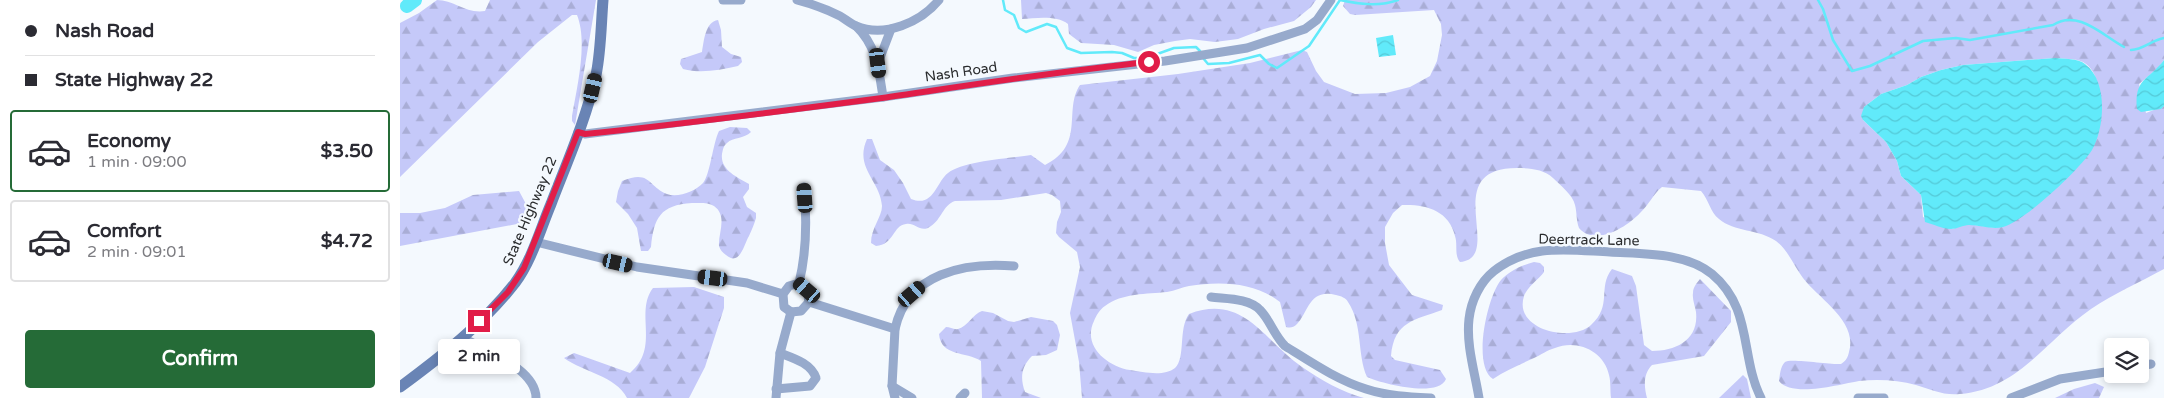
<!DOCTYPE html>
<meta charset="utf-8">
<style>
body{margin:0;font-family:"Varela Round",sans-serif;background:#f2f2f3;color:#2b2b33;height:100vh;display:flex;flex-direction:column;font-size:19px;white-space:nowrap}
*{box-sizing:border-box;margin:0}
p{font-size:16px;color:#7c7c81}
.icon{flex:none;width:28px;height:28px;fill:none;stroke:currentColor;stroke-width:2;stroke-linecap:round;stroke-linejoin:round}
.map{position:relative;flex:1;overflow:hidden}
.drawer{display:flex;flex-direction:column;background:#fff;width:400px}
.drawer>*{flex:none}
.top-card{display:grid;align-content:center;height:110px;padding:0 25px;background:#fff}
.buttons{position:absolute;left:1704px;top:338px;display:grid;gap:10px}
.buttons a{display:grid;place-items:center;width:45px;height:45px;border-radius:5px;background:#fff;box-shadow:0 2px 8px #0003;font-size:25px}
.end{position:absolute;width:22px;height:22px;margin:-11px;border:6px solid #e11d48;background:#fff;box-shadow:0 0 0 2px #fff}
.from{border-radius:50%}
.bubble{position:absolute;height:35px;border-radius:5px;background:#fff;box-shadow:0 2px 8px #0003;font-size:16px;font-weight:700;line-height:35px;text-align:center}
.car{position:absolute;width:15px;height:30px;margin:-15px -8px;border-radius:6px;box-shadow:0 0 4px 1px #0007;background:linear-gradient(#222 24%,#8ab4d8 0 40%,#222 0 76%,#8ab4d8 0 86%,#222 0)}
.top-card b{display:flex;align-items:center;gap:18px;height:48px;font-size:19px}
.top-card b+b{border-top:1px solid #e1e1e2}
.top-card i{width:12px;height:12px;background:#2b2b33}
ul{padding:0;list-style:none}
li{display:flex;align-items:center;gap:15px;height:82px;margin:0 10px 8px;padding:0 15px;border:2px solid #e1e1e2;border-radius:5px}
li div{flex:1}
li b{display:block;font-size:19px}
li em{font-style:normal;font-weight:700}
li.active{border-color:#256b37}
li>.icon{width:45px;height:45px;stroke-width:1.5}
.action{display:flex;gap:10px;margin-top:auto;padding:10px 25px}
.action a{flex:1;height:58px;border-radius:5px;background:#256b37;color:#fff;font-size:20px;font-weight:700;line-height:58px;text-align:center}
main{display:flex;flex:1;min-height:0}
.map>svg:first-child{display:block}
.forest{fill:url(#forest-firs);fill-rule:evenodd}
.water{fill:url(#water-waves)}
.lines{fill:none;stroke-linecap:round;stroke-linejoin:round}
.stream{stroke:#61eafa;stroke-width:2.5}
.river{stroke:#61eafa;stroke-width:14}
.street{stroke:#97aacc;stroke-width:9}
.secondary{stroke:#6984b5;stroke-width:11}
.route{stroke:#e11d48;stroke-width:6}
.labels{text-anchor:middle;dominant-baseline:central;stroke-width:5;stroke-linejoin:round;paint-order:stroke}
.street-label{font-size:14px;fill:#292b2d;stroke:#f4f9fe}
</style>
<main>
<section class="drawer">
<div class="top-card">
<b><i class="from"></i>Nash Road</b>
<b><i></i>State Highway 22</b>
</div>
<ul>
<li class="active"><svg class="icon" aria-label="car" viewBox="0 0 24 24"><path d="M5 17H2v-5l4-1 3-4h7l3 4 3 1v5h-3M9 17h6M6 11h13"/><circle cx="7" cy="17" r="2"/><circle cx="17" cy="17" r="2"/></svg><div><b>Economy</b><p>1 min · 09:00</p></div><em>$3.50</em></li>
<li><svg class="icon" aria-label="car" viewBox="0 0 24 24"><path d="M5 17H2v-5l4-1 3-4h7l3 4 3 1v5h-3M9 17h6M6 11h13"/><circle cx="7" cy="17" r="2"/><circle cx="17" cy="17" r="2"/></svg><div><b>Comfort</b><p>2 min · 09:01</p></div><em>$4.72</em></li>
</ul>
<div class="action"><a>Confirm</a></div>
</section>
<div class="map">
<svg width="1764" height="398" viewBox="0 0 1764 398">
<defs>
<pattern id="forest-firs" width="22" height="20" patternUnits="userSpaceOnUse" patternTransform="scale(1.25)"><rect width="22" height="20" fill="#c5c9f9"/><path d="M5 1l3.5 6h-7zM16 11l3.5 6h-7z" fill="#a9add6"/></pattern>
<pattern id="water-waves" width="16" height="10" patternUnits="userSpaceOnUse" patternTransform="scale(1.25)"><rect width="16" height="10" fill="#61eafa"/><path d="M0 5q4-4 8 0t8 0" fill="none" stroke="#54c9d7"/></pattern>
</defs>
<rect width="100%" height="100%" fill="#f4f9fe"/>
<!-- forest -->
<g class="forest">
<path d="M37,0C54,0 66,14 85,11L90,0H196L175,125L172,121V116C177,87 188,42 177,15H172L138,42L0,177V23L19,13Z"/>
<path d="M621,0H916L911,7L894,21L864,29L838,39L815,42L790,39L775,41L754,45L738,52L714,45L681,43L669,34L668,24C657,15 636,18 622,19Z"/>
<path d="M945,0H1764V60L1758,68L1739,84L1746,113L1764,106V269C1740,282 1713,294 1691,309C1646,340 1619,389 1560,394C1544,396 1530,389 1516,385C1498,380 1478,379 1459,381C1441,384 1392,398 1379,381C1380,375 1380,367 1385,362C1390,358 1431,365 1441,364C1446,361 1448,357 1449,352C1458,321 1419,299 1403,278C1394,266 1388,250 1376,241C1359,229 1334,232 1319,219C1310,212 1309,200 1301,191L1262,187C1253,194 1249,205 1240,213C1227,227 1195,247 1179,228C1176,220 1177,212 1175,205C1173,195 1160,185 1153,178C1144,169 1129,168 1117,168C1037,168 1106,258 1060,262C1054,255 1058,245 1055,236C1049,210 1025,204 1002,205L993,213L985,227V243L989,265L1012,295L1043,305L1042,310C1015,320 994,321 991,356L995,360L1040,370L1046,379C1038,398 983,384 967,377C957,355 963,324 948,302C946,298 941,296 936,295C909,288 908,313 897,324C893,328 890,328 886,327L880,302C855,282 820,281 789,286C782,287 775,291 767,292C747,294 722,293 705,306C700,309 696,316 694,321C682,346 707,366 730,370C743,372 764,377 775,368C786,358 778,329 789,314C844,293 864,341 902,367C921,380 942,392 964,398H682L679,362L670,313L680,267L677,252L659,237L656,233L657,222L661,212L660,201L652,195L646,193L601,200L555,201C543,205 541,220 531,226C521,234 515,222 506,224C493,225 494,245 476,246L471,243C471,228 482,217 482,206C480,180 454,168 467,139H472L480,160L494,170L503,183L511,199C534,208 536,182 548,173C562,161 611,158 631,155L645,165C686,145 663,110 680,85L778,74L850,63L902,50L907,52L916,71L924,82L955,94L986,93L1010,87L1030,76L1037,61L1042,35L1041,24L1034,10L955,15L950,14L943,6ZM1655,58C1664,59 1674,58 1683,62C1700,71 1701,100 1701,117L1596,228L1567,224L1552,229L1523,217L1521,195L1501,176L1497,161L1486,142L1463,120L1464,107L1481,94L1507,85L1521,77L1541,70L1563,65Z"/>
<path d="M318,20L321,30L322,47L331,54L341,57L342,62L338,66C319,70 301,74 283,69L280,64L281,59L302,52C304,41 305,22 318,20Z"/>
<path d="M330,127L347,128L351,132C344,139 333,137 327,143C323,146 323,150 322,154C320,170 337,177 349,184V189L343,197L347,207L356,213V218C354,225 352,229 349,236C344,244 340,267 326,255C323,253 320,250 319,246C318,233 328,216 314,206C308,202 299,203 292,203C260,205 254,218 251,247L248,251H241L237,228L228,214L216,202L218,191L222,181C251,169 248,187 267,194C278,198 296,191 303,183C310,175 313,143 319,131Z"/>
<path d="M119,191L126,204L127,219L117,224L0,246V213H20L45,208L73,195Z"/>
<path d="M1134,262L1140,263L1144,267V272C1139,279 1127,287 1124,296C1113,330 1172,343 1191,325C1213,305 1197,288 1212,269L1232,276L1236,286L1244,345L1252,351C1276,351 1299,340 1296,312C1295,306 1292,299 1293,293C1293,287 1297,283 1300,279L1331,311V322L1304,356L1252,365C1243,374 1244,387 1247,398H1211C1210,391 1211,382 1209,375C1204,351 1177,339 1155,348C1147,350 1141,355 1134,358C1119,365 1106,370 1093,379C1072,366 1087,297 1101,280C1109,271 1122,265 1134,262Z"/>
<path d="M294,287L324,297V308L305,367L289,398H227C216,376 183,372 164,358L174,353L230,373C261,347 234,313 253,288Z"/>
<path d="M582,311L593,313L608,321L614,322L631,317L653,321L657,325L660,335L657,350L646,355L632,356C621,367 620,378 625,392L641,398H582L581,361C566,351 541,357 539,334L546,327C550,327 554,330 558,329C567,327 573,314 582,311Z"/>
<path d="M1343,375L1347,379L1351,398H1319Z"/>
<path d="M1695,383L1704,387L1699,398H1655L1674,389Z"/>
</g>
<!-- water -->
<g class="water">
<path d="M993,35L996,55L979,57L976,38Z"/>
<path d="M1655,58C1664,59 1678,58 1685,64C1708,81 1705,127 1692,150C1679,170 1626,220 1603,227C1592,230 1580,225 1569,225C1563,225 1557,229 1551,229C1542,229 1533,224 1525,222L1521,195L1501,176L1497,161L1486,142L1463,120L1461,116L1464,107L1481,94L1507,85L1521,77L1541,70L1563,65Z"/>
<path d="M1764,60V106L1761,109L1741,112L1737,109C1734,78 1748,81 1764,60Z"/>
</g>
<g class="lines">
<!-- stream -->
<g class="stream">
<path d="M603,0L605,10L614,15L619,28L626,32L647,24L656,27L667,48L681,53L712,52L722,53L734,58H746L774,48L796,47L800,51"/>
<path d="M1418,0L1423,9L1433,40L1452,71L1470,66L1523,41L1556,38L1570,40L1653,25C1678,9 1702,35 1724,47"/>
<path d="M1731,50C1743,50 1752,40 1764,38"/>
<path d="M803,58L808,64L829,63L860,55L869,64L877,68L909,46L940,0C959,4 979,7 998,0"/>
</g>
<!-- river -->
<path class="river" d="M7,6L15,0"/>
<!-- street -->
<g class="street">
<path d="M323,0H341"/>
<path d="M397,0C412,4 426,9 440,16C445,19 451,24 456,26C485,38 521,22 539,0"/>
<path d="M456,26C477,46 479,71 483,97"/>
<path d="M478,63L491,29"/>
<path d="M178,132L185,134L483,97L613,78L765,61L847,48L905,29L917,20L931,0"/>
<path d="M136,242L237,267L347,283L383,294"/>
<path d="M399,283C407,251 407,220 404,187"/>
<path d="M811,297C826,299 849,298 860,310C870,320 874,335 885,346C911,362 937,380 966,389C987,396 1010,397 1031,398"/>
<path d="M409,302L495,329"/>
<path d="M391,312L401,311L409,302L407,289L399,283"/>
<path d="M391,312L384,307L383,294L389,286L399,283"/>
<path d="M62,337C83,350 136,368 136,398"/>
<path d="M1740,366L1751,364"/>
<path d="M492,386L512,398"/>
<path d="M376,389L410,386L416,378C411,363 393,358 380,353"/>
<path d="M376,398L380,353L391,312"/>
<path d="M495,398L492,386L495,329C507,273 565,262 614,266"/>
<path d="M560,398L565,393"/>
<path d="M1079,398C1075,373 1066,345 1069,319C1071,301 1080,282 1094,271C1130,243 1168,250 1210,252C1242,254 1285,252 1312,274C1353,308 1340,357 1361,398"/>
<path d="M1458,398H1484"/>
<path d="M1611,398L1660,379L1712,371"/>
</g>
<!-- secondary -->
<path class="secondary" d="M0,387C41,357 84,323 115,283C132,260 140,230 151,204C167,162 186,120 196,75C201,51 201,25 203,0"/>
</g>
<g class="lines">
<!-- route -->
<path class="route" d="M79,321L108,292L124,268L178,132L185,134C284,124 383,111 482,98C571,85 660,71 749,62"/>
</g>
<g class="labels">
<!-- street labels -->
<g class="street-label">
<text transform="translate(561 72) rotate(-8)">Nash Road</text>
<text transform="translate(130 211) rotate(-67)">State Highway 22</text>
<text transform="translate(1189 240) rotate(1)">Deertrack Lane</text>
</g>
</g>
</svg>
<div class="buttons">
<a><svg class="icon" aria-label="layers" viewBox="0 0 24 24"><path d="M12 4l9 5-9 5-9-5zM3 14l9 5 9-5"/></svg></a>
</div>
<i class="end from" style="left:749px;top:62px"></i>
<i class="end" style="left:79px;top:321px"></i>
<div class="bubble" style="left:38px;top:339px;width:82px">2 min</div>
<i class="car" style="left:478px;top:63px;rotate:173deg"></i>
<i class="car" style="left:193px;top:88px;rotate:13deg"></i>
<i class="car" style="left:405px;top:198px;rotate:356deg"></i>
<i class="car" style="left:218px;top:263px;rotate:103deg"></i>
<i class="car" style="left:313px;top:278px;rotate:277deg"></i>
<i class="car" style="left:407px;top:290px;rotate:311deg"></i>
<i class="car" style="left:512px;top:294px;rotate:49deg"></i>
</div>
</main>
